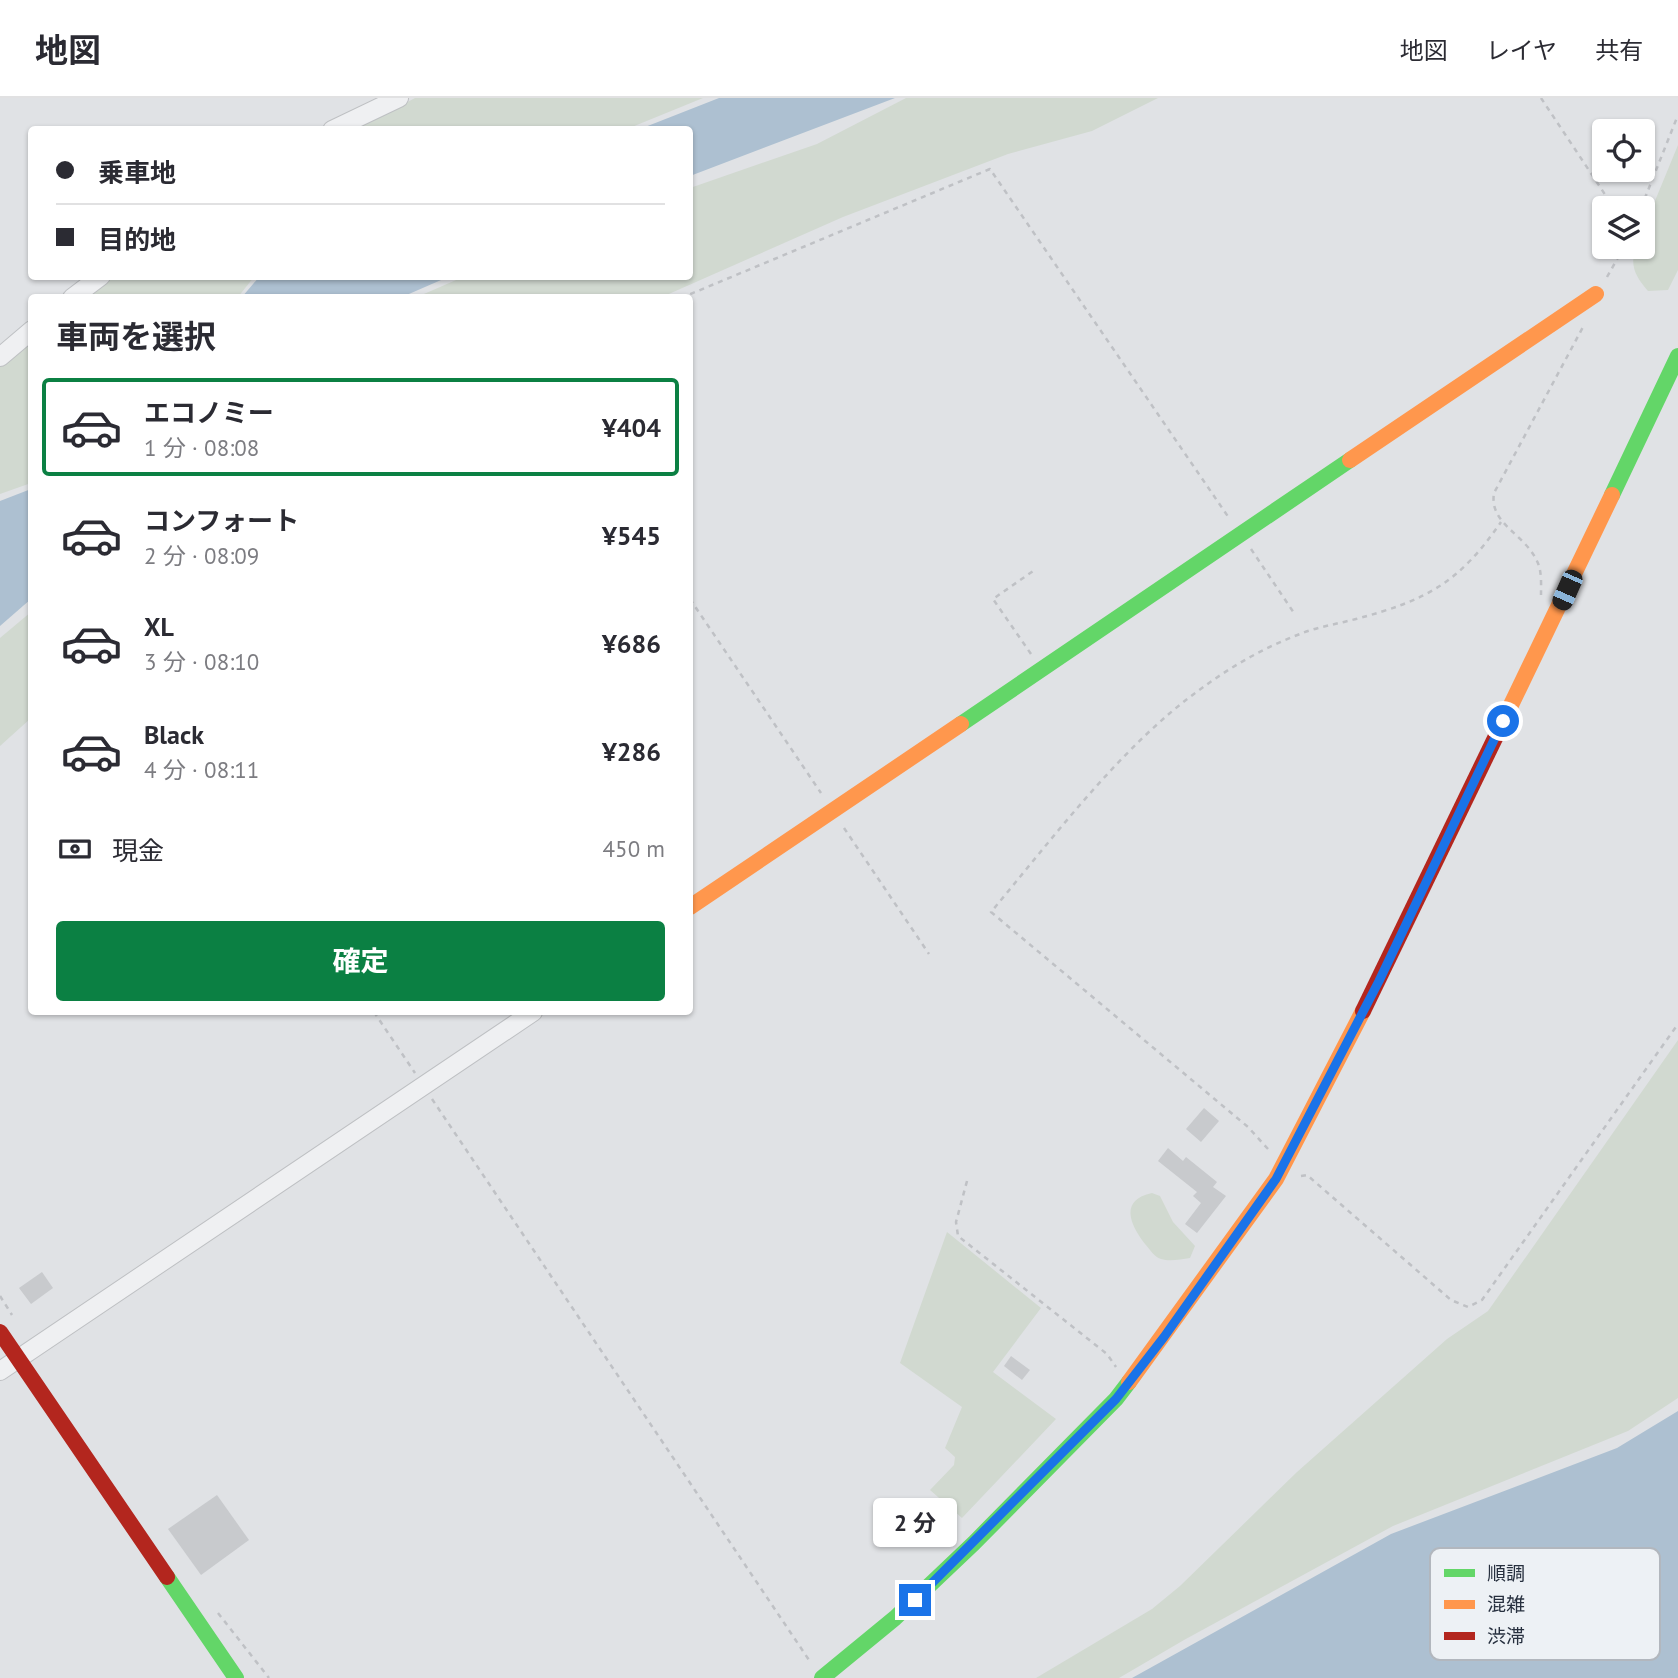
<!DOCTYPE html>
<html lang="ja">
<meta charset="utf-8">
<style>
body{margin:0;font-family:"PT Sans","Noto Sans JP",sans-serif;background:#f7f7f7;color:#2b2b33;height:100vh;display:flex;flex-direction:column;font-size:26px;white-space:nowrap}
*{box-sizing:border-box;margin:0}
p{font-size:23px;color:#7c7c81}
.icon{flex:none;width:38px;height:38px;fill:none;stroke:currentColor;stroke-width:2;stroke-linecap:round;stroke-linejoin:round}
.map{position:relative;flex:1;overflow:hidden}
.sheet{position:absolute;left:28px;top:196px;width:665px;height:721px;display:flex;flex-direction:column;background:#fff;border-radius:7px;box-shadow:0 2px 5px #0004}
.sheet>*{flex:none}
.top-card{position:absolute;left:28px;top:28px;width:665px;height:154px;border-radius:7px;box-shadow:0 2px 5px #0004;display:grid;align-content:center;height:154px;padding:0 28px;background:#fff}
.buttons{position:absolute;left:1592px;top:21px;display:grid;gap:14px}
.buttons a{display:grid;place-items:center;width:63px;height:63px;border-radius:7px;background:#fff;box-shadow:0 2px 5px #0004;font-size:35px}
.end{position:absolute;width:32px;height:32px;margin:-16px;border:9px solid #1a73e8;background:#fff;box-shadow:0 0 0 4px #fff}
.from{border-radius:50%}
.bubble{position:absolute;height:49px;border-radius:7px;background:#fff;box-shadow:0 2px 5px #0004;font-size:23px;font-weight:700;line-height:49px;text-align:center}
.car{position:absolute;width:21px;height:42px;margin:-21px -10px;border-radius:9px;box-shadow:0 0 5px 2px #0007;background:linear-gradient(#222 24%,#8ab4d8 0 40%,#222 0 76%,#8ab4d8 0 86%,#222 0)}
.top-card b{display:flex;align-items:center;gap:24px;height:66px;font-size:26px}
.top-card b+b{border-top:2px solid #e1e1e2}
.top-card i{width:18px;height:18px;background:#2b2b33}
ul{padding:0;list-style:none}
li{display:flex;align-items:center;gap:21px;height:98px;margin:0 14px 10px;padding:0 14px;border:4px solid transparent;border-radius:7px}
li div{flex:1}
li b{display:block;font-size:26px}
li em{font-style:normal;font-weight:700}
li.active{border-color:#0b8043}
li>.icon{width:63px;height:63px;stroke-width:1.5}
h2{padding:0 28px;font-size:32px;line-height:84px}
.pay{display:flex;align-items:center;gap:18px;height:77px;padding:0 28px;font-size:26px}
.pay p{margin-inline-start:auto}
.button{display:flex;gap:14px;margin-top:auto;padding:14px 28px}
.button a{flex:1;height:80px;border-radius:7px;background:#0b8043;color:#fff;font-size:28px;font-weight:700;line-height:80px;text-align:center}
header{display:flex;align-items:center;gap:42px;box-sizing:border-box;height:98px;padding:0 35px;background:#fff;border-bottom:2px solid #e1e1e2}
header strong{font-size:33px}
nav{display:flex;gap:38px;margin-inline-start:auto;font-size:24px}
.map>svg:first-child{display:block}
.green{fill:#d1d9d0}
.water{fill:#adc0d1}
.building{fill:#c8cacd}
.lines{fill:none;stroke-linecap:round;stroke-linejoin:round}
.street-casing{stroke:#bec0c3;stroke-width:20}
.path{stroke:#bfc1c5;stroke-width:2.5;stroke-dasharray:5 5;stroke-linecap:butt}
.street{stroke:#eff0f2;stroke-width:18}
.fast{stroke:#63d668;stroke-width:16}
.slow{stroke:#ff974d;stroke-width:16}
.jam{stroke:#b3261e;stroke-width:16}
.route{stroke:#1a73e8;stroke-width:9}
.key{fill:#edf1f5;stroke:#b2b7be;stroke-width:2}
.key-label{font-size:19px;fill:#27303f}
</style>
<header>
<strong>地図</strong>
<nav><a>地図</a><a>レイヤ</a><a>共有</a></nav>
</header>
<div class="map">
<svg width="1678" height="1580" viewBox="0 0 1678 1580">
<rect width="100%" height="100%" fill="#e0e2e5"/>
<!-- green -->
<g class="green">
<path d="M415,0H703L627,31L355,32Z"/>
<path d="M906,0H1158L1092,33L1008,56L843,119L662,199H417L463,179L690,178V90L817,46Z"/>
<path d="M1678,47V172L1668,192L1648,193C1636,179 1629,168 1636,149H1643V132Z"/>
<path d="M112,179H254L238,199L85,200Z"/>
<path d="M31,241V385L0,396V266Z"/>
<path d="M31,514V620L0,648V540Z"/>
<path d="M1678,942V1300L1628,1333L1393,1428L1184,1542L1119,1580H1036L1152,1511L1180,1488L1297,1374L1447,1241L1488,1213Z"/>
<path d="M1152,1095L1160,1098L1173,1124L1195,1148L1190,1160C1181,1161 1170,1164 1161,1161C1154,1159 1150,1151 1145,1146C1129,1125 1120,1102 1152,1095Z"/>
<path d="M947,1134L1041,1210L993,1274L1056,1321L962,1420L930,1392L954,1367L955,1359L945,1350L962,1309L900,1265Z"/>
</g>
<!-- water -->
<g class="water">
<path d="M719,0H895L690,78V32L640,31Z"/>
<path d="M259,179V178L448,179L402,199H242Z"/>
<path d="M31,391V501L0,528V403Z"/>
<path d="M1678,1313V1580H1132L1391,1436L1617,1350Z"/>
</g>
<!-- building -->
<g class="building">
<path d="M1204,1010L1219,1023L1201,1044L1186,1031Z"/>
<path d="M1168,1050L1183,1063L1186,1059L1217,1084L1213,1089L1226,1098L1197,1135L1185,1126L1201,1105L1193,1098L1197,1094L1158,1063Z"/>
<path d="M42,1174L53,1190L31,1206L19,1190Z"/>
<path d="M1011,1258L1030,1272L1022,1282L1004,1268Z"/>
<path d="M217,1397L249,1442L201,1477L168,1431Z"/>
</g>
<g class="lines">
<defs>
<g id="street">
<path d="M332,32L399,0"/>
<path d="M72,200L101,178"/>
<path d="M0,259L32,232"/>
<path d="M0,1273L533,914"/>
</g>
</defs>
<!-- street casing -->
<use href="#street" class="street-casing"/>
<!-- path -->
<g class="path">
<path d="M1541,0L1614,110"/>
<path d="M1641,110L1678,17"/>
<path d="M1607,179L1624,149"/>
<path d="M681,200L990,71L1229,420"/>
<path d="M1251,451L1294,515"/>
<path d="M1541,497C1541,486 1542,473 1537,463C1524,435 1489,426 1494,395L1583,229"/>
<path d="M690,501L821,695"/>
<path d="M1031,556L993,501L1036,471"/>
<path d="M844,730L929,856"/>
<path d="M374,914L415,975"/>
<path d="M432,1001L811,1565"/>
<path d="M1268,1051L1248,1029L991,814C1053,740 1123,646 1202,590C1232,568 1265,549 1300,536C1317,529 1337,526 1356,521C1427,502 1459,485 1501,424"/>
<path d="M1301,1078L1307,1077L1451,1202L1468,1209L1482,1202L1678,926"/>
<path d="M967,1083L956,1124L958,1138L1107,1256L1116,1269"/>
<path d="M0,1198L12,1217"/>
<path d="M218,1515L269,1580"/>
</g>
<!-- street -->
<use href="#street" class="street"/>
<!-- fast -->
<g class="fast">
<path d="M1612,397L1678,258"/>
<path d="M961,626L1350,362"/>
<path d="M167,1479L236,1580"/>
<path d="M822,1580L895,1520L974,1445L1116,1301L1129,1284"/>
</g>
<!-- slow -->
<g class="slow">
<path d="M1350,362L1596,196"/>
<path d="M1498,634L1612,397"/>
<path d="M690,809L961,626"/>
<path d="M1129,1284L1276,1081L1363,913"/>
</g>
<!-- jam -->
<g class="jam">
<path d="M1363,913L1498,634"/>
<path d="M0,1234L167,1479"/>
</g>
</g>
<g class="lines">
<!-- route -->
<path class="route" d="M915,1502L1116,1301L1164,1239L1276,1081L1379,883L1503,623"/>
</g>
<!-- legend -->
<rect x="1430" y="1450" width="230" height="112" rx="10" class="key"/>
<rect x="1444" y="1471" width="31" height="8" fill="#63d668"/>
<rect x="1444" y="1502" width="31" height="9" fill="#ff974d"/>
<rect x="1444" y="1534" width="31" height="8" fill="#b3261e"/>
<g class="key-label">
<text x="1487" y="1482">順調</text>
<text x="1487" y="1513">混雑</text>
<text x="1487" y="1545">渋滞</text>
</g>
</svg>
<div class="buttons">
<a><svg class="icon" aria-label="locate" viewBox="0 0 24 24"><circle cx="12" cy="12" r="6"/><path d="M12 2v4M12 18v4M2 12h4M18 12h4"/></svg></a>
<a><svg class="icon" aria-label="layers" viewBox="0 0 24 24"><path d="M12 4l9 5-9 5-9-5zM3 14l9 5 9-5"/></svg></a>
</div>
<i class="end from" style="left:1503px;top:623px"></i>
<i class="end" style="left:915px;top:1502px"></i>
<div class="bubble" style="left:873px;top:1400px;width:84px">2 分</div>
<i class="car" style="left:1567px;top:492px;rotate:204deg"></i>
<div class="top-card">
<b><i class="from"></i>乗車地</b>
<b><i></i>目的地</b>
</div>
<section class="sheet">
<h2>車両を選択</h2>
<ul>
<li class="active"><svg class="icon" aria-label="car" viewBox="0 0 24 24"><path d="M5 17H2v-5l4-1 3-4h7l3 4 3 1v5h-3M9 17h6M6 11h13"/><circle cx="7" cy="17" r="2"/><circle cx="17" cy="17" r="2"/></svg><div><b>エコノミー</b><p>1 分 · 08:08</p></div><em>¥404</em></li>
<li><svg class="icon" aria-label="car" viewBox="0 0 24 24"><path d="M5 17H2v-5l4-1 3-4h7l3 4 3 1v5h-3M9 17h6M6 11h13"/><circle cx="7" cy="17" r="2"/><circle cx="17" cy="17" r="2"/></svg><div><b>コンフォート</b><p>2 分 · 08:09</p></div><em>¥545</em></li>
<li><svg class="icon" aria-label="car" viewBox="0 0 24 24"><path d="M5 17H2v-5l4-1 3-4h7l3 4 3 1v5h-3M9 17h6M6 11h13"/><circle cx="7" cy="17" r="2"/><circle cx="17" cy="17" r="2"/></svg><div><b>XL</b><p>3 分 · 08:10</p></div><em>¥686</em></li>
<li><svg class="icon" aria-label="car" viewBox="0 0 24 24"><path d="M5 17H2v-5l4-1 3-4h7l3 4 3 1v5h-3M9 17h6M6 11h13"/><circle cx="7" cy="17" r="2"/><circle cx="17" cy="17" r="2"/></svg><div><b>Black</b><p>4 分 · 08:11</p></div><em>¥286</em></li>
</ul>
<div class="pay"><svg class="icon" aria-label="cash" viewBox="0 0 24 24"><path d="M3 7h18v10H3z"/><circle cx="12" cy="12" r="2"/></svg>現金<p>450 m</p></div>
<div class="button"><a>確定</a></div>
</section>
</div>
